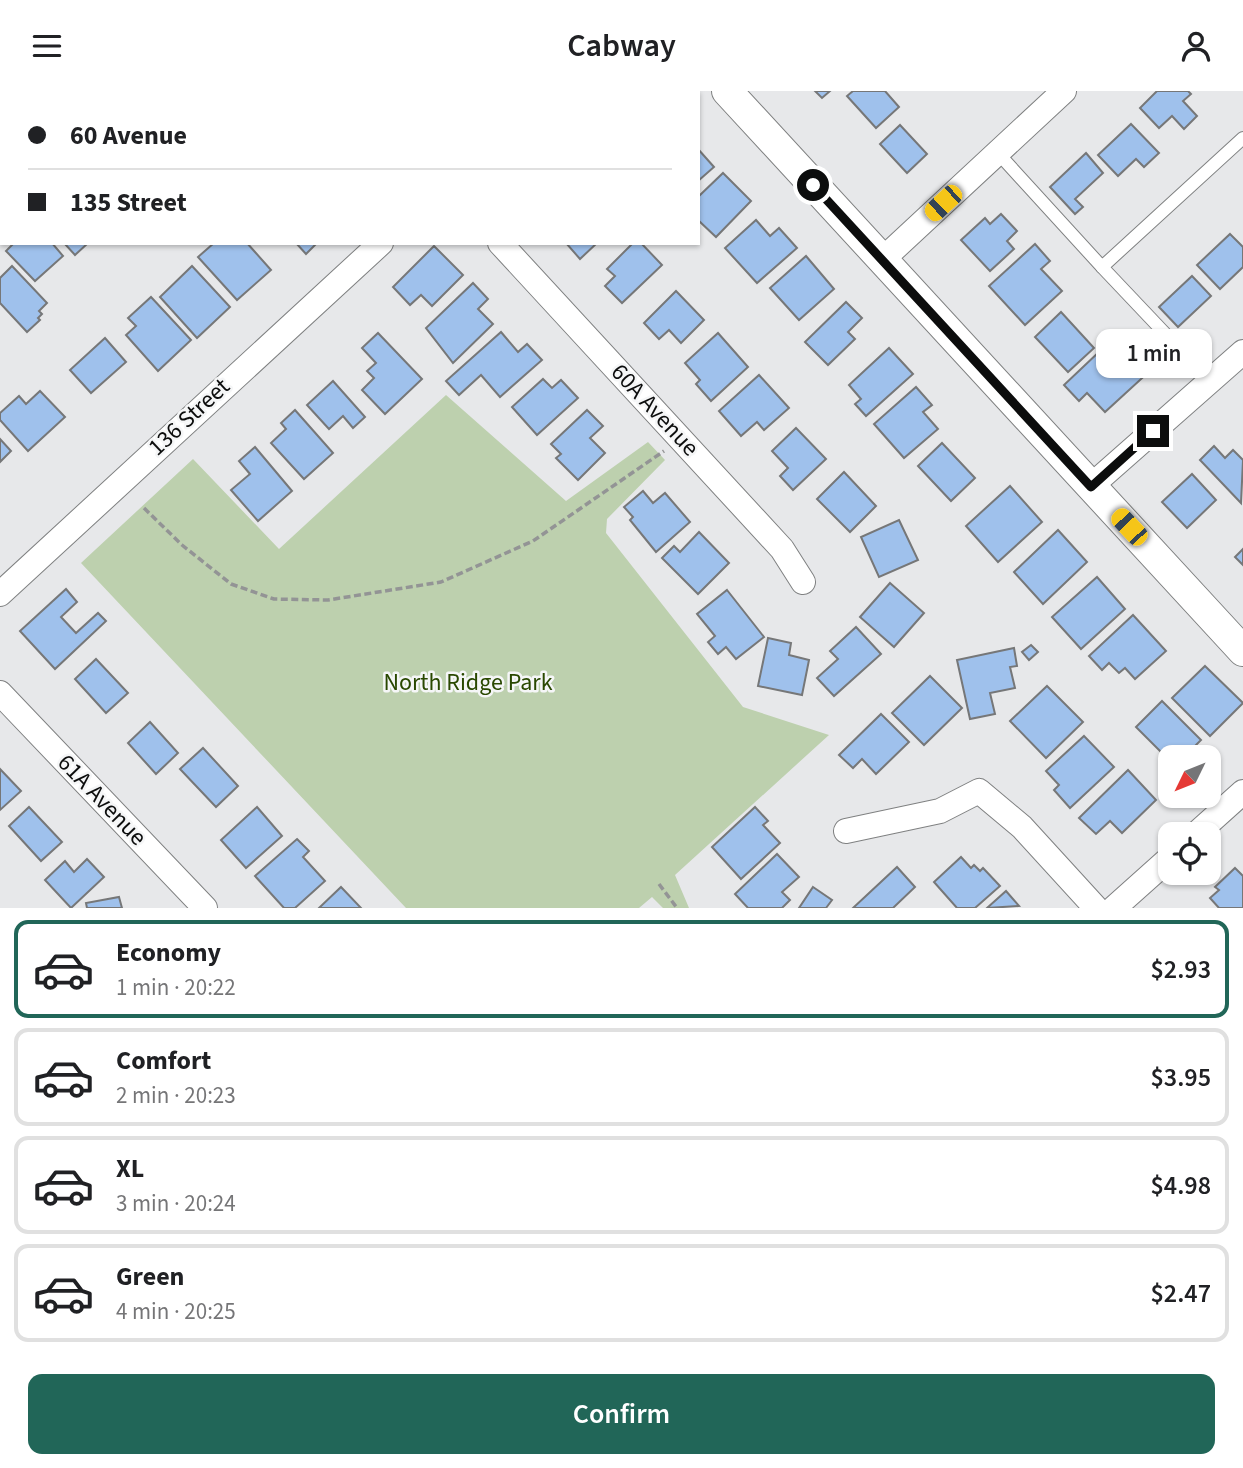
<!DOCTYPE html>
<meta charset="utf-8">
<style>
body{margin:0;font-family:"Source Sans 3",sans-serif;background:#f6f6f6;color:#202124;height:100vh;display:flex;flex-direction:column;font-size:26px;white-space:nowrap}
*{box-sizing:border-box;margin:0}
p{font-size:23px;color:#757577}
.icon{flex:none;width:38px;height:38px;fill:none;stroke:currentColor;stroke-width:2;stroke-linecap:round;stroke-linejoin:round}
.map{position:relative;height:817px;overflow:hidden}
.side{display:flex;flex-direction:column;background:#fff;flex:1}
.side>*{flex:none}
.hud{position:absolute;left:0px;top:0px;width:700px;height:154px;box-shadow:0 2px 5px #0004;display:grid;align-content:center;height:154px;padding:0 28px;background:#fff}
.needle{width:46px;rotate:227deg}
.fabs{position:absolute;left:1158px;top:654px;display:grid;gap:14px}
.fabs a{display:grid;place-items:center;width:63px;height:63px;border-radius:14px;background:#fff;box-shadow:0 2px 5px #0004;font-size:35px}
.end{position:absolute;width:32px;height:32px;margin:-16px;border:9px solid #0c0d0d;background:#fff;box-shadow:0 0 0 4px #fff}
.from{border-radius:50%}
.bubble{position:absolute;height:49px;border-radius:14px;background:#fff;box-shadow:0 2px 5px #0004;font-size:23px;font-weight:600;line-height:49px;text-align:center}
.car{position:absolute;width:21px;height:42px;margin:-21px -10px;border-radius:9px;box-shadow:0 0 5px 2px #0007;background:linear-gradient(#f5c518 24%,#345 0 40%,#f5c518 0 76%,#345 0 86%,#f5c518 0)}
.hud b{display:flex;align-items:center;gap:24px;height:66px;font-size:26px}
.hud b+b{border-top:2px solid #e0e0e0}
.hud i{width:18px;height:18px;background:#202124}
ul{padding:12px 0 0;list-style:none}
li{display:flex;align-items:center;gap:21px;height:98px;margin:0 14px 10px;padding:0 14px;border:4px solid #e0e0e0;border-radius:14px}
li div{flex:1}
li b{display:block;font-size:26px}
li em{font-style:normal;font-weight:600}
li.on{border-color:#216658}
li>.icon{width:63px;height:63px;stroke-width:1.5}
.primary-button{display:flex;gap:14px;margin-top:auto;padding:14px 28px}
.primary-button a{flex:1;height:80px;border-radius:14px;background:#216658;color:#fff;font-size:28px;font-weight:600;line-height:80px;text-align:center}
header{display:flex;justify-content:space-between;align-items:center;height:91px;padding:0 28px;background:#fff;font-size:32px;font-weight:600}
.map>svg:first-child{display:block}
.green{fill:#bdd0ae}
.building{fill:#9fc1ec;stroke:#767778;stroke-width:2}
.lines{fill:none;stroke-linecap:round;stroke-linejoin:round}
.service-casing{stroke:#7f8081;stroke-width:14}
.minor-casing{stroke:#7f8081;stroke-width:26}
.tertiary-casing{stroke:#7f8081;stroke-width:32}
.path{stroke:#939495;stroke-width:3.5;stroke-dasharray:7 3.5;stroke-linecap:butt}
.service{stroke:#fff;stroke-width:12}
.minor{stroke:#fff;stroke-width:24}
.tertiary{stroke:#fff;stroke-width:30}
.route{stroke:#0c0d0d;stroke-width:9}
.labels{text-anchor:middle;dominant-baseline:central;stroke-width:5;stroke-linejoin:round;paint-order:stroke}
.street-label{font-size:24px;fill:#0c0d0d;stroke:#f5f6f7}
.park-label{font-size:24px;fill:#294800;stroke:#f5f6f7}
</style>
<header><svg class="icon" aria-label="menu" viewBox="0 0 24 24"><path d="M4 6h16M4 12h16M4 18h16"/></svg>Cabway<svg class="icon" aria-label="person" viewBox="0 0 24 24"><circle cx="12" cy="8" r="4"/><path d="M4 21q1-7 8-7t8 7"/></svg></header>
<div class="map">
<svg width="1243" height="817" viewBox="0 0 1243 817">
<rect width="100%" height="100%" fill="#e7e8ea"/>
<!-- green -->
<path class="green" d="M446,304L566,410L648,351L665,369L607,428L606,442L743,616L829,644L675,784L689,817H663L652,806L639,817H406L81,472L193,368L279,458Z"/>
<!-- building -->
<g class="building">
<path d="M144,0H197L196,2Z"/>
<path d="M398,0H431L433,2H396Z"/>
<path d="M624,0H654L656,2H622Z"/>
<path d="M815,0H830L822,7Z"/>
<path d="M853,0H885L899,16L876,37L847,5Z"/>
<path d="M1157,0H1188L1191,3L1183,10L1197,25L1184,38L1172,25L1159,37L1140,17Z"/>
<path d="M1131,33L1159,62L1144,76L1136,68L1118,85L1098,64Z"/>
<path d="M900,34L927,63L907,82L880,53Z"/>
<path d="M698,58L714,76L698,90Z"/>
<path d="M1086,62L1103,82L1075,108L1083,116L1075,123L1050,96Z"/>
<path d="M723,82L751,110L716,146L698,129V106Z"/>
<path d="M1001,123L1017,140L1007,150L1014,158L990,180L961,149L985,127L990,133Z"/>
<path d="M756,129L770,145L779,137L797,157L757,192L725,157Z"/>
<path d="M1230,143L1243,156V176L1220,198L1197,174Z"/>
<path d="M14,152H52L63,165L35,190L6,160Z"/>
<path d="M64,152H86L87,153L75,164Z"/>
<path d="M214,152H247L271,179L237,209L198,166Z"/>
<path d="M296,152H317L306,163Z"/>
<path d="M566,152H597L580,168Z"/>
<path d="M633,152H641L662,174L622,212L605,195L615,185L607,178Z"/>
<path d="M1035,153L1050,170L1041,178L1062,200L1025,234L989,195Z"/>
<path d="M434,155L463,184L432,215L421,204L410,214L393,196Z"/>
<path d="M806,165L834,198L799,229L770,197Z"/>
<path d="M12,175L47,212L39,220L42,223L38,227L40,229L27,241L0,212V187Z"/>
<path d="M192,175L230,216L197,247L160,206Z"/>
<path d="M1192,185L1211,205L1178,236L1159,216Z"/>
<path d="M473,192L488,208L478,218L493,233L453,272L426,237Z"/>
<path d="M676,200L704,229L681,252L669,239L659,248L644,232Z"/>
<path d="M151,206L191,249L158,280L126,244L136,235L128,227Z"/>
<path d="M846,211L862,227L848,241L855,248L828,274L805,251Z"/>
<path d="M1061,221L1094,257L1068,281L1035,246Z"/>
<path d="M501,241L518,261L527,253L542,269L500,306L481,284L459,304L446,290Z"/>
<path d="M378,242L422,288L385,323L362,299L374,287L367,280L376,272L362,257Z"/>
<path d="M718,242L748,276L711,310L696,293L700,289L685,272Z"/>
<path d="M1119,242L1152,278L1105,321L1087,302L1079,310L1064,294Z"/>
<path d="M105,247L126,271L91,302L70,279Z"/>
<path d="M889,257L913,283L866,325L855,313L861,308L849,294Z"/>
<path d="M759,284L789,317L764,339L757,331L741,345L719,320Z"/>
<path d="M543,288L552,297L561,289L578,307L537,344L512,316Z"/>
<path d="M333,290L365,326L353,337L343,325L329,338L307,314Z"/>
<path d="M916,296L932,314L923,321L938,338L904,367L874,333Z"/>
<path d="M40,300L65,326L28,360L0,329V322L19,305L26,313Z"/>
<path d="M295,319L333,362L304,388L271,352L286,338L281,332Z"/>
<path d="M587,319L603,335L590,347L605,362L578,389L556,367L561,363L551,353Z"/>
<path d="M796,337L826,368L793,399L780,385L788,377L772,360Z"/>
<path d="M0,348L11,360L0,371Z"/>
<path d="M942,352L975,387L951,410L918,375Z"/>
<path d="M1214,355L1225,367L1233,359L1243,369L1241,412L1200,369Z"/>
<path d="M255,356L292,400L258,430L231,399L250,383L239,370Z"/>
<path d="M844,381L876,415L850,441L817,408Z"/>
<path d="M1192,383L1216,409L1187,437L1162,411Z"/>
<path d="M1010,395L1042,431L998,471L966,435Z"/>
<path d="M643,400L653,412L665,402L690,431L656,461L630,429L633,426L624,416Z"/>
<path d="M899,429L918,469L879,486L861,446Z"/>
<path d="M1058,439L1087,471L1043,513L1014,481Z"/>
<path d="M699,441L729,472L698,503L662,467L674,455L680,461Z"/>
<path d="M1243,458V474L1235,466Z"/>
<path d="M1097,486L1125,518L1081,558L1052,526Z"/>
<path d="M890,492L924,522L894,556L860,526Z"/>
<path d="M66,498L77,511L61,526L76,542L98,522L106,530L55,578L20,540Z"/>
<path d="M727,499L764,546L736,568L726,556L718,563L708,551L715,545L697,523Z"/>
<path d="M1133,524L1166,560L1135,588L1125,577L1119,582L1109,572L1102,579L1089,565Z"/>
<path d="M856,536L881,563L834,605L817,587L838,568L830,560Z"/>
<path d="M768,547L791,552L789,564L809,569L802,604L758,595Z"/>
<path d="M1031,554L1038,561L1029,569L1022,561Z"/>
<path d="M1014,557L1017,575L1010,576L1015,597L990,602L995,623L970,628L957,569Z"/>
<path d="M96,568L128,602L106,622L75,588Z"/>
<path d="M1205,575L1243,612L1210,645L1172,607Z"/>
<path d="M930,585L962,617L924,654L892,622Z"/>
<path d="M1047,595L1083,631L1046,667L1010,630Z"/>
<path d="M1162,610L1201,649L1183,667H1171V671L1136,636Z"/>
<path d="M881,623L909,651L876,683L862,668L853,677L839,664Z"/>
<path d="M150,631L178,662L156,683L128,652Z"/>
<path d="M1084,645L1114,676L1070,717L1054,699L1059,694L1046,680Z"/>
<path d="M203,657L238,695L216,716L180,678Z"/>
<path d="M0,678L21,700L0,719Z"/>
<path d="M1128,679L1156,709L1122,742L1110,730L1096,743L1079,727Z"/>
<path d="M29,716L62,751L41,770L9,735Z"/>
<path d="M257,716L282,745L246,777L221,749Z"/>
<path d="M755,716L768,730L763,734L780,752L741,788L712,756Z"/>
<path d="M297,748L309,760L303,766L325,790L295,817H284L255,785Z"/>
<path d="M777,763L799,786L782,801L790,809L782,817H748L735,803Z"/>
<path d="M961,766L971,777L974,774L980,780L983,777L1000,795L975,817H957L934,791Z"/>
<path d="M87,768L104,786L71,817L45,789L65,770L74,781Z"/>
<path d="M897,776L915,796L893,817H853Z"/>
<path d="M1235,777L1243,785V817H1219L1210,807L1219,799L1215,796Z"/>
<path d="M341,796L361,817H319Z"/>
<path d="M813,796L832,809L826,817H799Z"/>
<path d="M1006,800L1019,815L987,817Z"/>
<path d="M119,806L122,817H87L86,812Z"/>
</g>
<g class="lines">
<defs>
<g id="service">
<path d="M997,61L1102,176L1243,47"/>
<path d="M1102,176L1210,290"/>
</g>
<g id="minor">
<path d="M302,0L303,2"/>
<path d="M102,2L104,0"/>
<path d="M547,2L549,0"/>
<path d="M0,96L2,94"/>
<path d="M500,152L782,458L803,491"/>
<path d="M882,169L1064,0"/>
<path d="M1091,395L1243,261"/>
<path d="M0,503L381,152"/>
<path d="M0,602L205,817"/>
<path d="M846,740L940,720L979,700L1022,736L1096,817"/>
<path d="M1195,744L1243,701"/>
<path d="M1114,817L1171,766"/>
</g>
<path id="tertiary" d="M727,0L1243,560"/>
</defs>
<!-- service casing -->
<use href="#service" class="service-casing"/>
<!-- minor casing -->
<use href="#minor" class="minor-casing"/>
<!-- tertiary casing -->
<use href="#tertiary" class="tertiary-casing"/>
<!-- path -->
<g class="path">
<path d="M144,417L182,454L231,493L274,508L328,509L441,491L533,450L664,360"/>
<path d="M659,793L677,817"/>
</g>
<!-- service -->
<use href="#service" class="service"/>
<!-- minor -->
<use href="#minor" class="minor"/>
<!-- tertiary -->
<use href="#tertiary" class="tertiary"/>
</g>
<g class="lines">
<!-- route -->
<path class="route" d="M813,94L1091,396L1153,340"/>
</g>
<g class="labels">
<!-- street labels -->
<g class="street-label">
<text transform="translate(655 319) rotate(47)">60A Avenue</text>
<text transform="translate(189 326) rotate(-43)">136 Street</text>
<text transform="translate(102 709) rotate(46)">61A Avenue</text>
</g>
<!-- park labels -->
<g class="park-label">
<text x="468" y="591">North Ridge Park</text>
</g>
</g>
</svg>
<div class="fabs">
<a><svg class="needle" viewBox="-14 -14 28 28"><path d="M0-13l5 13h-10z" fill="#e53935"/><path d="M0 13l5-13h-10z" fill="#757577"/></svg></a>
<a><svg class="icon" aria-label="locate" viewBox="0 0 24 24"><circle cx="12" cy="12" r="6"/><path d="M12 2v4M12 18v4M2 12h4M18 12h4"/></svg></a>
</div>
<i class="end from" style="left:813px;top:94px"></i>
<i class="end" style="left:1153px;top:340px"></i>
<div class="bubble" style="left:1096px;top:238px;width:116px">1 min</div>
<i class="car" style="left:943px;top:112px;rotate:227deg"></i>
<i class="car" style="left:1129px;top:436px;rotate:317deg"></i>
<div class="hud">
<b><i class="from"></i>60 Avenue</b>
<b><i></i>135 Street</b>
</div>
</div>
<section class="side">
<ul>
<li class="on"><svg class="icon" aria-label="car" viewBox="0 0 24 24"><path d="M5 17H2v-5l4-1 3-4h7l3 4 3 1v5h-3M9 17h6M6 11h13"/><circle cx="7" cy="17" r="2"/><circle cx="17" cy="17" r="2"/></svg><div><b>Economy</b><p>1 min · 20:22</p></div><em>$2.93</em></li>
<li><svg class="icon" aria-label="car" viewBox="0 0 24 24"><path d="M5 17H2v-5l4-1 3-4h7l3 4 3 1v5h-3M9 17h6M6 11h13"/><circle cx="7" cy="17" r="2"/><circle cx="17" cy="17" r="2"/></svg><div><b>Comfort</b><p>2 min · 20:23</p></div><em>$3.95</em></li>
<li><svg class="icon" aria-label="car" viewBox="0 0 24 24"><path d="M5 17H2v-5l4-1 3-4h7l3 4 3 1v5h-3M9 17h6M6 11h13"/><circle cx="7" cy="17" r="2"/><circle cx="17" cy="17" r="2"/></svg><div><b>XL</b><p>3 min · 20:24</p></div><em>$4.98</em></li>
<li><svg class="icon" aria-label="car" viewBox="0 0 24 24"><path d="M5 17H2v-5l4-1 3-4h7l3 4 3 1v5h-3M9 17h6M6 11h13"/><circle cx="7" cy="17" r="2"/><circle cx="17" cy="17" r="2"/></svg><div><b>Green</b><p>4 min · 20:25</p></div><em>$2.47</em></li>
</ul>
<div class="primary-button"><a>Confirm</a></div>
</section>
